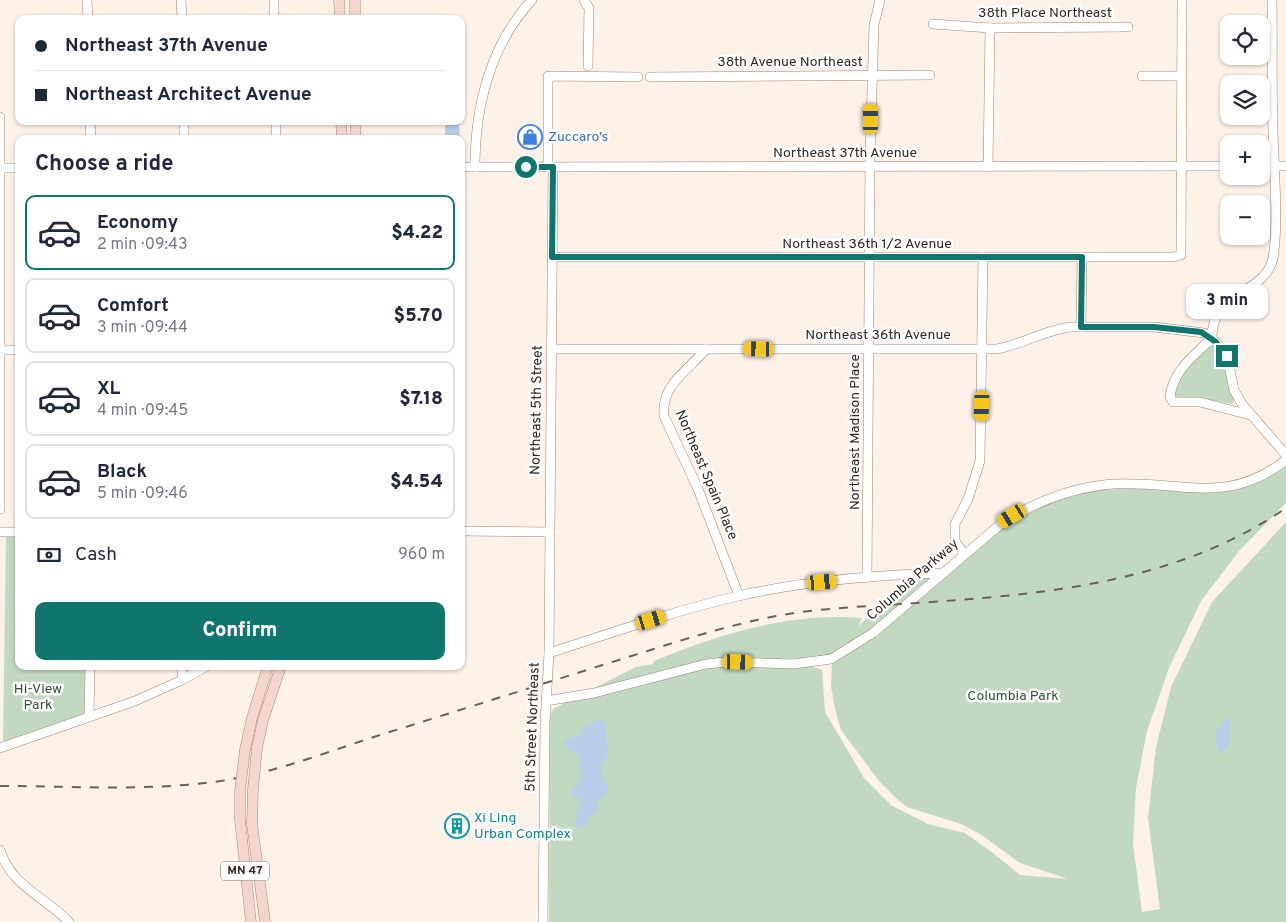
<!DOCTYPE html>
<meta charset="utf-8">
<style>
body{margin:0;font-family:Overpass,sans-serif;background:#f6f6f7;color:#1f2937;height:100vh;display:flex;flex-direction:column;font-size:19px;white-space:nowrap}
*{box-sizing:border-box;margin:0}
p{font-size:16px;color:#747a83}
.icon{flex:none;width:28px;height:28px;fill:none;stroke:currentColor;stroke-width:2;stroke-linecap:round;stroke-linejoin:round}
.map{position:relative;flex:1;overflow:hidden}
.panel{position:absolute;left:15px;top:135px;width:450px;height:535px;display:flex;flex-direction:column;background:#fff;border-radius:10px;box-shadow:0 1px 4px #0004}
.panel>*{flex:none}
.banner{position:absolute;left:15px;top:15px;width:450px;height:110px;border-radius:10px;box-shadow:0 1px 4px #0004;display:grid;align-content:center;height:110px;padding:0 20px;background:#fff}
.fabs{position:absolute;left:1220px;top:15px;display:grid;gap:10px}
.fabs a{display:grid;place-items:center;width:50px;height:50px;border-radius:10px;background:#fff;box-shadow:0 1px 4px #0004;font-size:25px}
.end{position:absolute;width:22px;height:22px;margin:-11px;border:6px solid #0f766e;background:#fff;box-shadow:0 0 0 2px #fff}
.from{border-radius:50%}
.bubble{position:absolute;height:35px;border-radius:10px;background:#fff;box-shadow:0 1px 4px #0004;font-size:16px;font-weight:800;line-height:35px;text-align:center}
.car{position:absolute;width:15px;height:30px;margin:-15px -8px;border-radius:6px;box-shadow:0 0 4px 1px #0007;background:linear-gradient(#f5c518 24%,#345 0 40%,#f5c518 0 76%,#345 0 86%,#f5c518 0)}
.banner b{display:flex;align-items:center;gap:18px;height:48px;font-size:19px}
.banner b+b{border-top:1px solid #e0e1e3}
.banner i{width:12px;height:12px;background:#1f2937}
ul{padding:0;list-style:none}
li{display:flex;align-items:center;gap:15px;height:75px;margin:0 10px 8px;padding:0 10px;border:2px solid #e0e1e3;border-radius:10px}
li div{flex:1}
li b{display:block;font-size:19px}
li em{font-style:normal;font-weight:800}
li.current{border-color:#0f766e}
li>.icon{width:45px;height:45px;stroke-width:1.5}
h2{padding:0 20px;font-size:22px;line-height:60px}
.pay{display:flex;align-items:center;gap:12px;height:55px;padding:0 20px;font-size:19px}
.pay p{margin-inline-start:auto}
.button{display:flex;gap:10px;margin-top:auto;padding:10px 20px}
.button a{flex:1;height:58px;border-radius:10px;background:#0f766e;color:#fff;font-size:20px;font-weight:800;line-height:58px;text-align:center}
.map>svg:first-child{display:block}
.green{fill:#c1d9c1;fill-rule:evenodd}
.water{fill:#baceea}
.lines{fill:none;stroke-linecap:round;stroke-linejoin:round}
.minor-casing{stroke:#9e8470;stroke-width:10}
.major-casing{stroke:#ac877c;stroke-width:11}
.minor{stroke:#fff;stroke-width:9}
.major{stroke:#f5d6cf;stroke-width:10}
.rail{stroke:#6c6158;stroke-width:2;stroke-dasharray:9 9;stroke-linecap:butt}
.major-bridge-casing{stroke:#ac877c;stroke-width:11;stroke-linecap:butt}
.major-bridge{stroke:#f5d6cf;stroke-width:10}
.route{stroke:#0f766e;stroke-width:6}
.labels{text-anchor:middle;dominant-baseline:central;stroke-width:5;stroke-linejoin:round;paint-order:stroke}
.shield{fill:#fff;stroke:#6f6862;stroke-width:1}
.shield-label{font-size:12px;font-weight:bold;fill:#31271e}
.street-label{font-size:14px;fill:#31271e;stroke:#fff}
.shop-label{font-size:14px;fill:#366cbe;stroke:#fff;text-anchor:start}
.park-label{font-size:14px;fill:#2b522e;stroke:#fff}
.culture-label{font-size:14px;fill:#0d838f;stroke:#fff;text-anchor:start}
</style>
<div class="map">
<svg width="1286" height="922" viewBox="0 0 1286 922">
<rect width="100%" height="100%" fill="#fdf1e8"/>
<!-- green -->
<g class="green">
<path d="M1211,346H1216C1228,362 1225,381 1235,399L1232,404L1199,398L1177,397L1174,393C1177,375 1195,355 1211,346Z"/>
<path d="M1286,463V503L1239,551L1201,601L1169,668L1147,731L1136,788L1133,844L1142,912L1160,909L1148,818L1156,747L1171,687L1212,602L1286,522V922H549L550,718L553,709L636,667L653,664L654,661C718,634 791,612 862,618L858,626L913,578L950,574L999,530L1050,502L1093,491L1132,488L1221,492L1256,482ZM789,658L832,663L831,686L835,709L841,730L879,781L897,799L907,807L961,824L980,834L1020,863L1068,879L1020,875L993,853L965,833L928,824L891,805L864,778L825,712L822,670Z"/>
<path d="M6,537H19V666H85L84,714L3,743Z"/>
</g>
<!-- water -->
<g class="water">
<path d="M445,121H459L460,139H445Z"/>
<path d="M1229,718V745L1220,755L1215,742V732L1225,719Z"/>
<path d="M601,719L606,724C603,737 609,742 608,752C607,760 598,766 602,775C605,783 608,784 608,793L598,801V813L588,816V826L577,828L576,815L581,800L573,797L572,791L582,779L578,756L565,746L562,740L580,736L584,727Z"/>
</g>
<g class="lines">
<defs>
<g id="minor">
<path d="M87,0L88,19"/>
<path d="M181,0L182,19"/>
<path d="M274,0V19"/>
<path d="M584,0L589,8L588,66"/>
<path d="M933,24L990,28L1128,27"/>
<path d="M1142,76H1182"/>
<path d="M650,77L930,75"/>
<path d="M0,117V509"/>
<path d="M90,121L91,139"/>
<path d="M184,121V139"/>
<path d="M276,121V139"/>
<path d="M1261,166H1286"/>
<path d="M461,167L1229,166"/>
<path d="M475,167C475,107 490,45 532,0"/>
<path d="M548,167V76L638,77"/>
<path d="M988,167L990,28"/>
<path d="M2,168H19"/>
<path d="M552,257H1173L1181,255L1182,0"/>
<path d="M1081,327L1082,257"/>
<path d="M552,349H997C1023,344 1045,330 1071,327H1154L1204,333L1216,342L1227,356L1234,390L1242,404L1286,455"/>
<path d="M706,349C688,371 661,384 664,416L698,489L739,596"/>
<path d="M1,350H19"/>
<path d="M1250,415L1200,402H1173L1170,397C1173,370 1194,356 1212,338C1211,291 1266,294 1273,258C1278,228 1275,185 1274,155C1271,104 1273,52 1272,0"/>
<path d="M461,531L550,532"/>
<path d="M0,532H19"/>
<path d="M964,554L955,541V524L968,499L980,461L983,257"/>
<path d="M867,578L870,156L874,25L880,0"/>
<path d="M549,653C611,633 674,611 738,596C804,581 874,575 942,573"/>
<path d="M182,666V680"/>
<path d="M546,701L594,693L706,664L727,662L793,664L831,659L873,633L1002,523C1035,502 1073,487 1113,484C1180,480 1226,507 1286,460"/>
<path d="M89,717L90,666"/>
<path d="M0,748L135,701L182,680L207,666"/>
<path d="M0,850C11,886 45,897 69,922"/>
<path d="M543,922L545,723L549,653L553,167"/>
</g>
<g id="major">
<path d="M339,0L340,19"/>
<path d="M355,0V19"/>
<path d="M341,121L342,139"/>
<path d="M355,139L356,121"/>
<path d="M257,748L263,720L281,666"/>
<path d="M245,750L252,718L268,666"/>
<path d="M240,820L251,922"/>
<path d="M252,824L265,922"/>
</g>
</defs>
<!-- minor casing -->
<use href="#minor" class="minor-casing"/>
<!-- major casing -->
<use href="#major" class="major-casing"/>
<!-- minor -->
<use href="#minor" class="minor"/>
<!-- major -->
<use href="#major" class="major"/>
<!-- rail -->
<path class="rail" d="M0,786C75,786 152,792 227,780C279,771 330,751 380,735C457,711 533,687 609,663C658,648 707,631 757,620C804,609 854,607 902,604C1034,595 1173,586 1286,508"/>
<defs>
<g id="major-bridge">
<path d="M240,820V791L245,750"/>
<path d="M252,824L253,789L257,748"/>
</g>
</defs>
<!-- major-bridge casing -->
<use href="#major-bridge" class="major-bridge-casing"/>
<!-- major-bridge -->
<use href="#major-bridge" class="major-bridge"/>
</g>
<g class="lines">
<!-- route -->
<path class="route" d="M526,167H553L552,257H1082L1081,327H1154L1201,332L1216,342L1227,356"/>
</g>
<!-- icons -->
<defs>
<symbol id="shop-ring" viewBox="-11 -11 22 22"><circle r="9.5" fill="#fff" stroke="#3f7fe0" stroke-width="1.5"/><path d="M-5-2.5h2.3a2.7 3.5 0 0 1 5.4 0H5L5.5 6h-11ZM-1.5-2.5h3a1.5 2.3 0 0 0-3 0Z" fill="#3f7fe0"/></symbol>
<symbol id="building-ring" viewBox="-11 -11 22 22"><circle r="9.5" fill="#fff" stroke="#0f9aa8" stroke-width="1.5"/><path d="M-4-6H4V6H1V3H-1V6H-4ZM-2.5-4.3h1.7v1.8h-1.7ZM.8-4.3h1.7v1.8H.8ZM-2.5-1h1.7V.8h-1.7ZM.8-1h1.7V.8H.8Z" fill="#0f9aa8"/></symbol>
</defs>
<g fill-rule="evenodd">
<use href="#shop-ring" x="516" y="123" width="28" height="28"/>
<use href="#building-ring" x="443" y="812" width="28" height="28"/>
</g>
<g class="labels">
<!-- shield labels -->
<rect class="shield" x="221" y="861.5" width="48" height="19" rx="4"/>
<g class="shield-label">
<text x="245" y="871">MN 47</text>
</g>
<!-- street labels -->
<g class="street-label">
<text x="1045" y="13">38th Place Northeast</text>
<text x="790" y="62">38th Avenue Northeast</text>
<text x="845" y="153">Northeast 37th Avenue</text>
<text x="867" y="244">Northeast 36th 1/2 Avenue</text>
<text x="878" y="335">Northeast 36th Avenue</text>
<text transform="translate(537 410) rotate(-89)">Northeast 5th Street</text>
<text transform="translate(855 432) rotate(-90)">Northeast Madison Place</text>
<text transform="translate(706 475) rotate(67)">Northeast Spain Place</text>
<text transform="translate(913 580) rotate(-41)">Columbia Parkway</text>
<text transform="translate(533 727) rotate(-88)">5th Street Northeast</text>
</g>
<!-- shop labels -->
<g class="shop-label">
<text x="548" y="137">Zuccaro’s</text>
</g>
<!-- park labels -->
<g class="park-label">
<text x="38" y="689">Hi-View<tspan x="38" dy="16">Park</tspan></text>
<text x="1013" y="696">Columbia Park</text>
</g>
<!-- culture labels -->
<g class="culture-label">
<text x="474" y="818">Xi Ling<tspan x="474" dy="16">Urban Complex</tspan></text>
</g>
</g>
</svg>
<div class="fabs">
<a><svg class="icon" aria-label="locate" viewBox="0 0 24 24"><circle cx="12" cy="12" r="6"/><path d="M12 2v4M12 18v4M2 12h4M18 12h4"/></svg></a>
<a><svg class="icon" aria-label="layers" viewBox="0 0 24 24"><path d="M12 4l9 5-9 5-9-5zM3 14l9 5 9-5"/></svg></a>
<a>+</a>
<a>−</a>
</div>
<i class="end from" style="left:526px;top:167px"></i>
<i class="end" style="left:1227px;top:356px"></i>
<div class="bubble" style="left:1186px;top:284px;width:82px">3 min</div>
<i class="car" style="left:871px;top:119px;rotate:0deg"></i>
<i class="car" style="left:759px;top:349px;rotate:271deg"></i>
<i class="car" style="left:982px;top:406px;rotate:182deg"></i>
<i class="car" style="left:1012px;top:516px;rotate:239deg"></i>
<i class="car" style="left:822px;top:582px;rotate:85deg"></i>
<i class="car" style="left:651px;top:620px;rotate:73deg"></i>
<i class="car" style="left:738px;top:662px;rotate:91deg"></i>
<div class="banner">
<b><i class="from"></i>Northeast 37th Avenue</b>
<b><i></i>Northeast Architect Avenue</b>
</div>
<section class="panel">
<h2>Choose a ride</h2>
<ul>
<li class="current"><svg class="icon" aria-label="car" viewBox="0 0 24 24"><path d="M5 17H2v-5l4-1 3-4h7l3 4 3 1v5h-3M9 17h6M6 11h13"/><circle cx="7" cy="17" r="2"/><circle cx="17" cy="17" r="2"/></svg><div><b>Economy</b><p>2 min · 09:43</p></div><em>$4.22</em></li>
<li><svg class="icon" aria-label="car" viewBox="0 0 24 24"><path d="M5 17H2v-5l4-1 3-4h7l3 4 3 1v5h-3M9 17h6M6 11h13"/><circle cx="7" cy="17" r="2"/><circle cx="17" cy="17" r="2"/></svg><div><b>Comfort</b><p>3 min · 09:44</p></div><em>$5.70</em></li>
<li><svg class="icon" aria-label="car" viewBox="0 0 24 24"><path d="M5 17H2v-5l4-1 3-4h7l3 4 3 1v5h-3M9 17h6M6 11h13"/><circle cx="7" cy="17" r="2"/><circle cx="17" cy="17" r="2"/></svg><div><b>XL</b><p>4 min · 09:45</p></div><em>$7.18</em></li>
<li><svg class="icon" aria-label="car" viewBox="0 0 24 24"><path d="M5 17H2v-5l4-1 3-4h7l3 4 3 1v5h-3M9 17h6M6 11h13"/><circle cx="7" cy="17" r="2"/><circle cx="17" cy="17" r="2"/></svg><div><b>Black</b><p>5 min · 09:46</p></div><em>$4.54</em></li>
</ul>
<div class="pay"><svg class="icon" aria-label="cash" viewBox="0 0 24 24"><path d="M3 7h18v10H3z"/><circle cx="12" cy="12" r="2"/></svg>Cash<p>960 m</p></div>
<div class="button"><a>Confirm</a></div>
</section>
</div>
